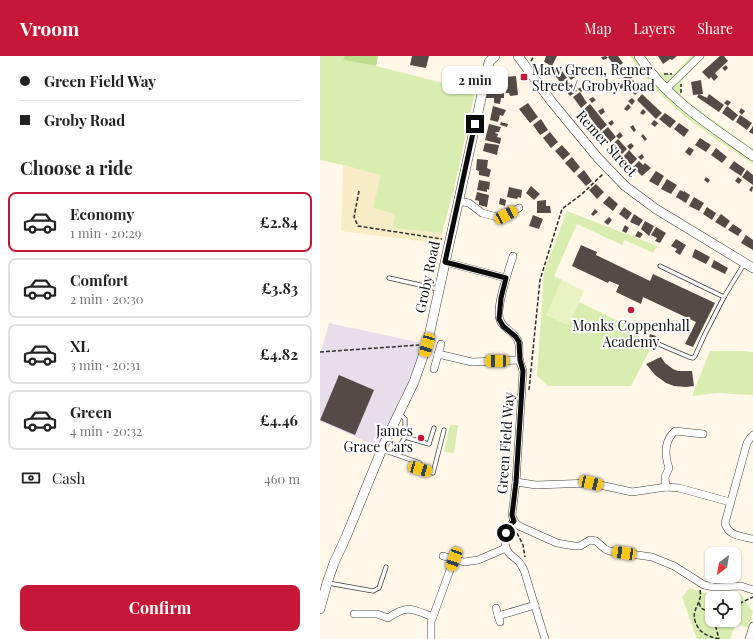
<!DOCTYPE html>
<meta charset="utf-8">
<style>
body{margin:0;font-family:"Playfair Display",serif;background:#f6f6f6;color:#222;height:100vh;display:flex;flex-direction:column;font-size:15px;white-space:nowrap}
*{box-sizing:border-box;margin:0}
p{font-size:13px;color:#767676}
.icon{flex:none;width:22px;height:22px;fill:none;stroke:currentColor;stroke-width:2;stroke-linecap:round;stroke-linejoin:round}
.map{position:relative;flex:1;overflow:hidden}
.panel{display:flex;flex-direction:column;background:#fff;width:320px}
.panel>*{flex:none}
.top-card{display:grid;align-content:center;height:88px;padding:0 20px;background:#fff}
.needle{width:26px;rotate:211deg}
.buttons{position:absolute;left:385px;top:491px;display:grid;gap:8px}
.buttons a{display:grid;place-items:center;width:36px;height:36px;border-radius:8px;background:#fff;box-shadow:0 1px 3px #0004;font-size:20px}
.end{position:absolute;width:18px;height:18px;margin:-9px;border:5px solid #0b0b0b;background:#fff;box-shadow:0 0 0 2px #fff}
.from{border-radius:50%}
.bubble{position:absolute;height:28px;border-radius:8px;background:#fff;box-shadow:0 1px 3px #0004;font-size:13px;font-weight:700;line-height:28px;text-align:center}
.car{position:absolute;width:12px;height:24px;margin:-12px -6px;border-radius:5px;box-shadow:0 0 3px 1px #0007;background:linear-gradient(#f5c518 24%,#345 0 40%,#f5c518 0 76%,#345 0 86%,#f5c518 0)}
.top-card b{display:flex;align-items:center;gap:14px;height:38px;font-size:15px}
.top-card b+b{border-top:1px solid #e0e0e0}
.top-card i{width:10px;height:10px;background:#222}
ul{padding:0;list-style:none}
li{display:flex;align-items:center;gap:12px;height:60px;margin:0 8px 6px;padding:0 12px;border:2px solid #e0e0e0;border-radius:8px}
li div{flex:1}
li b{display:block;font-size:15px}
li em{font-style:normal;font-weight:700}
li.on{border-color:#c71738}
li>.icon{width:36px;height:36px;stroke-width:1.5}
h2{padding:0 20px;font-size:18px;line-height:48px}
.pay{display:flex;align-items:center;gap:10px;height:44px;padding:0 20px;font-size:15px}
.pay p{margin-inline-start:auto}
.primary-button{display:flex;gap:8px;margin-top:auto;padding:8px 20px}
.primary-button a{flex:1;height:46px;border-radius:8px;background:#c71738;color:#fff;font-size:16px;font-weight:700;line-height:46px;text-align:center}
header{display:flex;align-items:center;gap:24px;box-sizing:border-box;height:56px;padding:0 20px;background:#c71738;color:#fff}
header strong{font-size:19px}
nav{display:flex;gap:22px;margin-inline-start:auto;font-size:14px}
main{display:flex;flex:1;min-height:0}
.map>svg:first-child{display:block}
.industrial{fill:#e8deeb}
.farmland{fill:#f8edc6}
.green{fill:#d8edaf;fill-rule:evenodd}
.forest{fill:#bddf8d}
.pitch{fill:#e9f3c2}
.building{fill:#554a46}
.lines{fill:none;stroke-linecap:round;stroke-linejoin:round}
.service-casing{stroke:#3e3e3e;stroke-width:5}
.minor-casing{stroke:#3e3e3e;stroke-width:8}
.tertiary-casing{stroke:#3e3e3e;stroke-width:10}
.path{stroke:#2d2d2d;stroke-width:1.5;stroke-dasharray:4 2;stroke-linecap:butt}
.service{stroke:#fff;stroke-width:3.5}
.minor{stroke:#fff;stroke-width:7}
.tertiary{stroke:#fff;stroke-width:9}
.route{stroke:#0b0b0b;stroke-width:5}
.poi-dot{fill:#c71738;stroke:#fff;stroke-width:1.5}
.labels{text-anchor:middle;dominant-baseline:central;stroke-width:4;stroke-linejoin:round;paint-order:stroke}
.poi-label{font-size:14px;fill:#0b0b0b;stroke:#fff;text-anchor:start}
.street-label{font-size:14px;fill:#0b0b0b;stroke:#fff}
</style>
<header>
<strong>Vroom</strong>
<nav><a>Map</a><a>Layers</a><a>Share</a></nav>
</header>
<main>
<section class="panel">
<div class="top-card">
<b><i class="from"></i>Green Field Way</b>
<b><i></i>Groby Road</b>
</div>
<h2>Choose a ride</h2>
<ul>
<li class="on"><svg class="icon" aria-label="car" viewBox="0 0 24 24"><path d="M5 17H2v-5l4-1 3-4h7l3 4 3 1v5h-3M9 17h6M6 11h13"/><circle cx="7" cy="17" r="2"/><circle cx="17" cy="17" r="2"/></svg><div><b>Economy</b><p>1 min · 20:29</p></div><em>£2.84</em></li>
<li><svg class="icon" aria-label="car" viewBox="0 0 24 24"><path d="M5 17H2v-5l4-1 3-4h7l3 4 3 1v5h-3M9 17h6M6 11h13"/><circle cx="7" cy="17" r="2"/><circle cx="17" cy="17" r="2"/></svg><div><b>Comfort</b><p>2 min · 20:30</p></div><em>£3.83</em></li>
<li><svg class="icon" aria-label="car" viewBox="0 0 24 24"><path d="M5 17H2v-5l4-1 3-4h7l3 4 3 1v5h-3M9 17h6M6 11h13"/><circle cx="7" cy="17" r="2"/><circle cx="17" cy="17" r="2"/></svg><div><b>XL</b><p>3 min · 20:31</p></div><em>£4.82</em></li>
<li><svg class="icon" aria-label="car" viewBox="0 0 24 24"><path d="M5 17H2v-5l4-1 3-4h7l3 4 3 1v5h-3M9 17h6M6 11h13"/><circle cx="7" cy="17" r="2"/><circle cx="17" cy="17" r="2"/></svg><div><b>Green</b><p>4 min · 20:32</p></div><em>£4.46</em></li>
</ul>
<div class="pay"><svg class="icon" aria-label="cash" viewBox="0 0 24 24"><path d="M3 7h18v10H3z"/><circle cx="12" cy="12" r="2"/></svg>Cash<p>460 m</p></div>
<div class="primary-button"><a>Confirm</a></div>
</section>
<div class="map">
<svg width="433" height="583" viewBox="0 0 433 583">
<rect width="100%" height="100%" fill="#fff8e9"/>
<!-- industrial -->
<path class="industrial" d="M9,267L102,287L93,315L58,391L0,365V299Z"/>
<!-- farmland -->
<path class="farmland" d="M23,109L62,119L53,152L75,158L73,172L122,177V188L21,175Z"/>
<!-- green -->
<g class="green">
<path d="M0,0H25L24,4L56,10L155,35L134,133L122,177L73,172L75,158L53,152L61,119L23,109L0,104Z"/>
<path d="M310,0H325L333,12L341,18H354L371,0H385L362,25L361,39L371,48L433,93V108C385,75 342,50 310,0Z"/>
<path d="M247,155L337,190L333,197L305,184L302,189L257,168L234,220L242,224L227,259L248,269L259,246L313,272L311,277L333,288L311,330H228L217,320L224,216Z"/>
<path d="M390,295H423L433,296V339L397,337L372,340Z"/>
<path d="M130,369H138L134,397L124,396Z"/>
<path d="M370,532L384,537H420L433,556L428,572L416,568L410,583H377L362,541ZM392,542H414V564H392Z"/>
</g>
<!-- forest -->
<path class="forest" d="M25,0H58L56,10L23,4Z"/>
<!-- pitch -->
<path class="pitch" d="M242,224L264,235L248,269L226,259Z"/>
<!-- building -->
<g class="building">
<path d="M92,0H109L106,12L90,9Z"/>
<path d="M226,0H237L232,10L224,6Z"/>
<path d="M286,0L288,2L283,4L281,1Z"/>
<path d="M289,0H298L303,7L296,12L288,1Z"/>
<path d="M338,0H357L352,4L350,3L343,8Z"/>
<path d="M400,0H404L408,5L395,17L398,21L394,25L391,21L389,23L382,16Z"/>
<path d="M406,9L408,12L405,15L402,12Z"/>
<path d="M305,10L313,21L306,25L298,14Z"/>
<path d="M240,12L247,22L241,27L233,17Z"/>
<path d="M294,12L296,16L292,19L290,15Z"/>
<path d="M252,18L255,21L251,24L248,20Z"/>
<path d="M196,20L198,39L190,40L189,37H186L185,31H188L187,29H185V21Z"/>
<path d="M313,24L321,34L315,39L306,29Z"/>
<path d="M381,24L383,38L373,39L371,26Z"/>
<path d="M249,25L257,35L250,40L242,30Z"/>
<path d="M302,27L305,30L301,33L298,30Z"/>
<path d="M263,29L266,33L261,36L258,33Z"/>
<path d="M166,35H184V42H181L180,48L174,47V42H166Z"/>
<path d="M260,36L267,47L261,52L253,41Z"/>
<path d="M322,38L342,57L336,63L317,44Z"/>
<path d="M379,38L387,42L389,38L404,49L399,56L377,41Z"/>
<path d="M273,41L276,44L272,47L269,43Z"/>
<path d="M312,42L315,45L312,49L308,45Z"/>
<path d="M407,44L411,46L408,50L404,47Z"/>
<path d="M208,47L218,61L210,67L199,53Z"/>
<path d="M270,48L287,69L280,75L264,53Z"/>
<path d="M308,48L311,51L307,55L304,53Z"/>
<path d="M173,50L186,54L183,60L180,59L178,66L170,64Z"/>
<path d="M407,50L418,59L413,65L402,57Z"/>
<path d="M283,52L285,56L281,59L278,55Z"/>
<path d="M421,52L425,55L422,59L419,56Z"/>
<path d="M323,53L326,56L323,59L320,57Z"/>
<path d="M345,57L356,65L350,72L339,63Z"/>
<path d="M420,59L432,67L427,74L416,66Z"/>
<path d="M221,63L228,74L220,79L213,69Z"/>
<path d="M292,64L294,67L291,70L288,67Z"/>
<path d="M334,64L338,67L335,71L331,68Z"/>
<path d="M181,66L188,68L187,71L180,69Z"/>
<path d="M359,67L369,74L364,81L354,73Z"/>
<path d="M169,68L181,71L179,76H176L175,77L178,78L177,81L181,82L180,88L165,84Z"/>
<path d="M313,69L316,74L314,76L310,71Z"/>
<path d="M433,70V78L429,76Z"/>
<path d="M288,71L296,81L289,87L281,77Z"/>
<path d="M230,76L238,86L231,92L223,82Z"/>
<path d="M300,76L303,80L299,83L296,80Z"/>
<path d="M323,78L327,83L325,85L321,80Z"/>
<path d="M380,82L391,89L386,96L375,89Z"/>
<path d="M298,83L307,93L301,99L292,89Z"/>
<path d="M165,87L179,89L177,99L163,95Z"/>
<path d="M311,87L314,90L310,94L307,90Z"/>
<path d="M242,89L250,98L243,104L235,95Z"/>
<path d="M369,91L374,94L370,100L365,96Z"/>
<path d="M396,92L407,101L402,107L391,99Z"/>
<path d="M309,94L317,103L311,109L303,101Z"/>
<path d="M322,98L324,101L321,104L318,101Z"/>
<path d="M252,101L260,111L254,117L245,107Z"/>
<path d="M157,103L168,104L167,112L171,114L169,121L159,119V115L156,114Z"/>
<path d="M319,105L323,109L325,107L331,112L322,120L313,111Z"/>
<path d="M414,105L425,113L421,120L409,112Z"/>
<path d="M264,114L272,125L266,130L257,120Z"/>
<path d="M427,114L433,119V129L422,121Z"/>
<path d="M336,115L344,120L338,130L329,125Z"/>
<path d="M386,121L390,124L388,127L384,124Z"/>
<path d="M418,121L422,124L419,128L415,125Z"/>
<path d="M347,123L357,129L351,138L341,133Z"/>
<path d="M159,124L170,126L169,134L167,133V136L157,134Z"/>
<path d="M276,128L284,136L277,143L269,134Z"/>
<path d="M211,130L220,138L214,144L206,137Z"/>
<path d="M432,130L433,131L432,136L429,134Z"/>
<path d="M189,131L202,134L201,142L198,141L197,143L187,141Z"/>
<path d="M360,134L364,136V135L370,139L366,147L356,141Z"/>
<path d="M157,136L169,139L167,151L159,149V145L155,144Z"/>
<path d="M289,140L298,148L293,155L283,147Z"/>
<path d="M374,141L384,147L379,155L369,150Z"/>
<path d="M180,142L186,144L185,150L179,148Z"/>
<path d="M226,144V150H230L231,157H217V145Z"/>
<path d="M304,151L312,157L307,164L299,158Z"/>
<path d="M387,151L396,157L392,164L383,158Z"/>
<path d="M275,153L278,156L273,160L271,158Z"/>
<path d="M314,158L323,164L319,170L310,166Z"/>
<path d="M401,158L410,165L405,172L395,166Z"/>
<path d="M213,159L223,163L219,173L209,170Z"/>
<path d="M289,161L292,164L288,169L284,166Z"/>
<path d="M325,165L334,170L329,180L321,173Z"/>
<path d="M413,168L422,174L418,180L408,174Z"/>
<path d="M305,169L309,172L306,177L302,175Z"/>
<path d="M336,171L346,177L340,187L335,185L337,182L331,179Z"/>
<path d="M318,175L323,178L320,182L315,180Z"/>
<path d="M426,179L433,184V194L421,187Z"/>
<path d="M356,183L366,189L360,199L355,196L357,193L351,190Z"/>
<path d="M261,189L277,196L276,199L330,225L333,218L395,247L373,291L365,288L376,266L323,241L321,248L296,236L299,229L289,225L288,227L252,210Z"/>
<path d="M375,193L390,201L386,208L372,201Z"/>
<path d="M394,204L408,212L405,218L391,211Z"/>
<path d="M330,278L336,280L334,284L329,282Z"/>
<path d="M341,301L345,307L353,313L358,315H372L374,330L366,331L354,330L346,327L335,319L326,308Z"/>
<path d="M19,319L54,334L35,379L0,364Z"/>
</g>
<g class="lines">
<defs>
<g id="service">
<path d="M340,210L404,241"/>
<path d="M69,222L118,233"/>
<path d="M336,287L369,301L373,302L375,300L385,278L404,241L424,208"/>
<path d="M85,381L109,388L114,372"/>
<path d="M63,394L100,407V413L113,417L124,374"/>
<path d="M75,398L85,381V363L80,358"/>
<path d="M8,527L53,535L59,532L66,511"/>
</g>
<g id="minor">
<path d="M346,33L380,0"/>
<path d="M138,145L149,147L162,157L177,161L186,159L199,152"/>
<path d="M193,200C189,214 175,251 180,264C183,273 195,276 198,285C200,290 199,297 199,303C200,307 202,311 203,315L196,426L192,459L194,465"/>
<path d="M125,206L186,222"/>
<path d="M118,298L152,306L200,304"/>
<path d="M114,313L121,288"/>
<path d="M433,379L431,381L427,387L405,467C408,480 421,480 433,483"/>
<path d="M196,426L216,429L271,427L312,436L346,431L359,432L410,446"/>
<path d="M346,431L345,421L349,412C345,400 344,385 355,375L383,378"/>
<path d="M194,465L199,470L237,487L254,490H260L270,484L276,485L285,493L289,495L332,501L354,510L384,529L394,531L421,530L433,534"/>
<path d="M194,465C186,474 181,487 189,497C192,501 196,502 199,506C201,508 202,511 204,514L225,583"/>
<path d="M123,500L144,506L158,504L186,492"/>
<path d="M176,552L180,566"/>
<path d="M34,558H57L68,562C88,548 92,553 113,561"/>
<path d="M178,560L215,549"/>
<path d="M111,583V566L134,503"/>
<path d="M429,583L433,570"/>
</g>
<g id="tertiary">
<path d="M198,0L231,45L278,102L305,130L336,153L433,212"/>
<path d="M319,0C346,43 393,71 433,100"/>
<path d="M0,553L7,527L14,507L26,481L64,388L94,326L107,289L169,6L175,0"/>
</g>
</defs>
<!-- service casing -->
<use href="#service" class="service-casing"/>
<!-- minor casing -->
<use href="#minor" class="minor-casing"/>
<!-- tertiary casing -->
<use href="#tertiary" class="tertiary-casing"/>
<!-- path -->
<g class="path">
<path d="M211,5L214,0"/>
<path d="M344,18H352"/>
<path d="M361,37V28"/>
<path d="M39,135L34,161L38,170L122,183"/>
<path d="M0,296L99,289"/>
<path d="M209,334L220,224L242,153L262,138L283,118"/>
<path d="M197,477L203,489L205,501"/>
<path d="M380,534C382,543 377,548 375,555C374,559 374,561 375,565C379,577 387,580 399,583"/>
<path d="M379,547L381,552L392,558"/>
<path d="M414,550L433,541"/>
<path d="M395,564V568L399,583"/>
</g>
<!-- service -->
<use href="#service" class="service"/>
<!-- minor -->
<use href="#minor" class="minor"/>
<!-- tertiary -->
<use href="#tertiary" class="tertiary"/>
</g>
<g class="lines">
<!-- route -->
<path class="route" d="M155,68L125,206L186,222L181,242L179,263L183,270L196,281L199,286L200,304L203,315L196,426L192,459L194,465L189,470L186,477"/>
</g>
<!-- markers -->
<g class="poi-dot">
<rect x="200" y="17" width="8" height="8" rx="2"/>
<circle cx="311" cy="254" r="4"/>
<circle cx="101" cy="382" r="4"/>
</g>
<g class="labels">
<!-- poi labels -->
<g class="poi-label">
<text x="212" y="13">Maw Green, Remer<tspan x="212" dy="16">Street / Groby Road</tspan></text>
<text x="311" y="269" text-anchor="middle">Monks Coppenhall<tspan x="311" dy="16">Academy</tspan></text>
<text x="93" y="374" text-anchor="end">James<tspan x="93" dy="16">Grace Cars</tspan></text>
</g>
<!-- street labels -->
<g class="street-label">
<text transform="translate(287 87) rotate(48)">Remer Street</text>
<text transform="translate(107 221) rotate(-78)">Groby Road</text>
<text transform="translate(185 387) rotate(-86)">Green Field Way</text>
</g>
</g>
</svg>
<div class="buttons">
<a><svg class="needle" viewBox="-14 -14 28 28"><path d="M0-13l5 13h-10z" fill="#e53935"/><path d="M0 13l5-13h-10z" fill="#767676"/></svg></a>
<a><svg class="icon" aria-label="locate" viewBox="0 0 24 24"><circle cx="12" cy="12" r="6"/><path d="M12 2v4M12 18v4M2 12h4M18 12h4"/></svg></a>
</div>
<i class="end from" style="left:186px;top:477px"></i>
<i class="end" style="left:155px;top:68px"></i>
<div class="bubble" style="left:122px;top:10px;width:66px">2 min</div>
<i class="car" style="left:186px;top:159px;rotate:62deg"></i>
<i class="car" style="left:107px;top:289px;rotate:196deg"></i>
<i class="car" style="left:177px;top:305px;rotate:269deg"></i>
<i class="car" style="left:100px;top:413px;rotate:106deg"></i>
<i class="car" style="left:271px;top:427px;rotate:103deg"></i>
<i class="car" style="left:304px;top:497px;rotate:278deg"></i>
<i class="car" style="left:134px;top:503px;rotate:200deg"></i>
</div>
</main>
